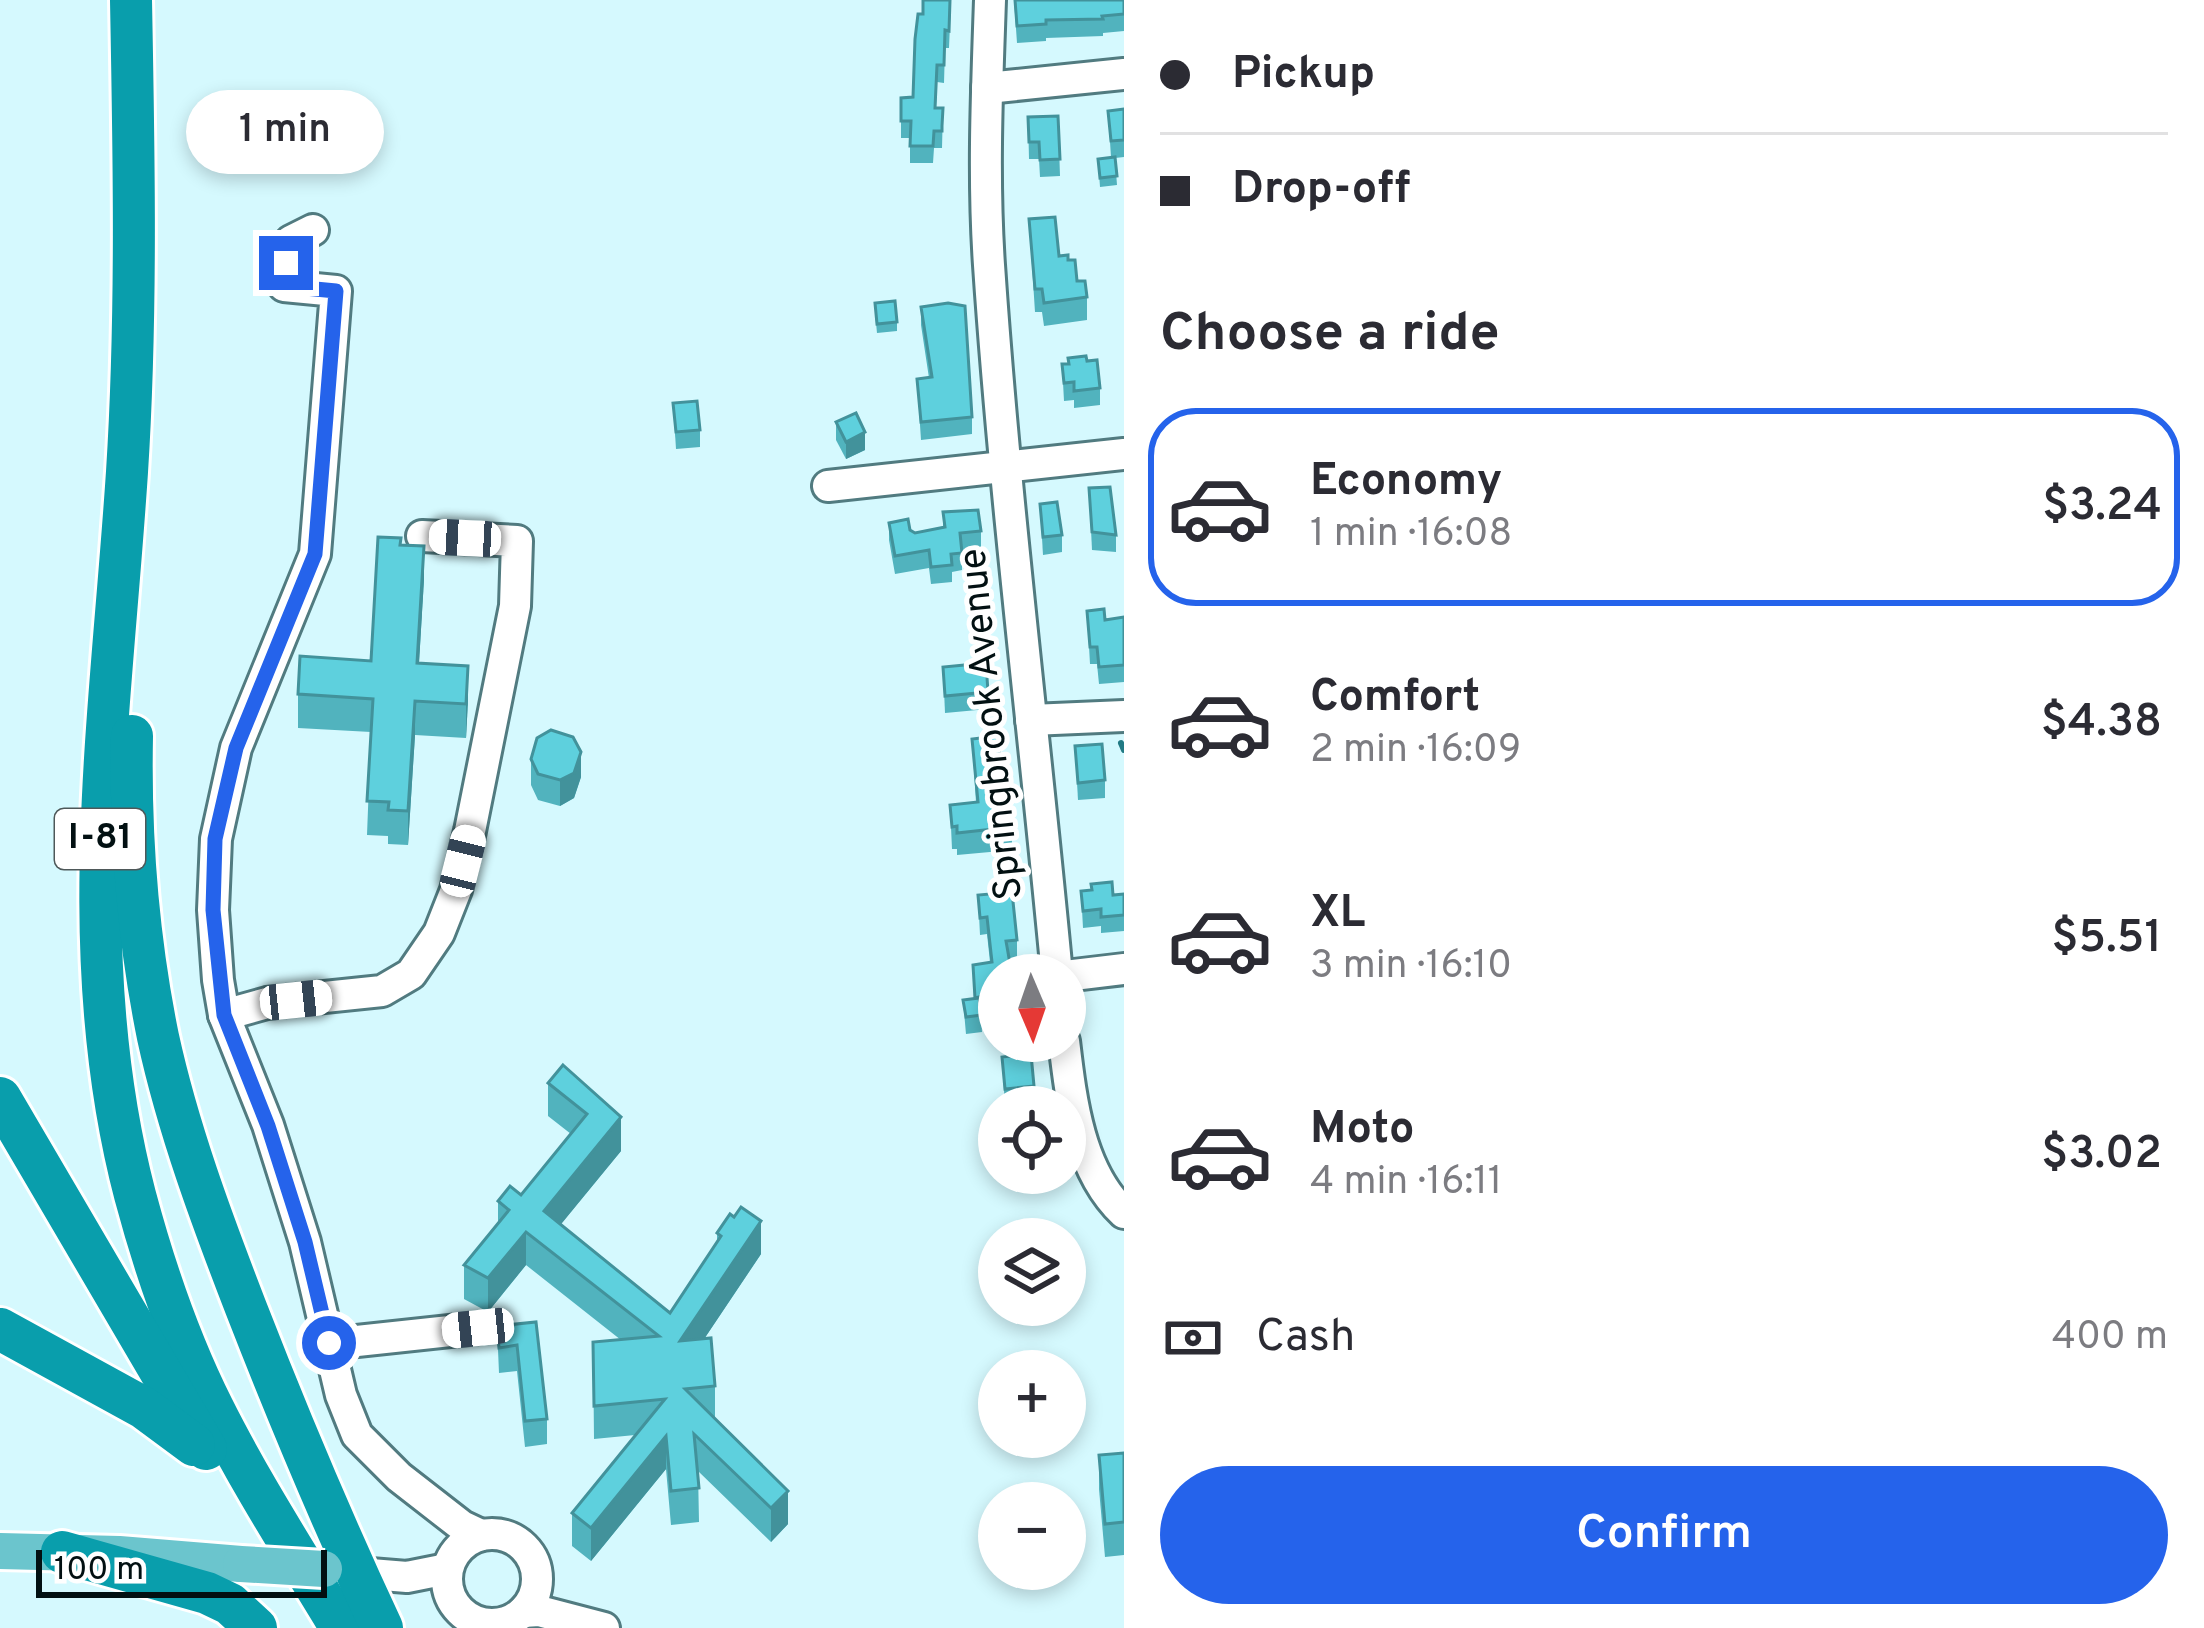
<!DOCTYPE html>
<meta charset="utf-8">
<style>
body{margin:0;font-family:Overpass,sans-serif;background:#f7f7f7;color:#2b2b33;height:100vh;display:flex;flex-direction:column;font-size:45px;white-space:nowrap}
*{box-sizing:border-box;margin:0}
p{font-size:39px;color:#7c7c81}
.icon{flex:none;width:66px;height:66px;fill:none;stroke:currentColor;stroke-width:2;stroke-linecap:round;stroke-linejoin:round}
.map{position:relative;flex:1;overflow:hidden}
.details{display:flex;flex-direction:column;background:#fff;width:1080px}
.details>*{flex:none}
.top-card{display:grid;align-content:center;height:264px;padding:0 36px;background:#fff}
.needle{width:78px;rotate:178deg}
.fabs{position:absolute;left:978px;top:954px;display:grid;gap:24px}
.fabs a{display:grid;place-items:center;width:108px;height:108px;border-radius:50%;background:#fff;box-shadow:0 6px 18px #0003;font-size:60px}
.scale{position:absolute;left:36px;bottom:30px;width:291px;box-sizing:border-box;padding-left:12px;border:6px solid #021012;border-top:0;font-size:33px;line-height:42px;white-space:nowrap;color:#021012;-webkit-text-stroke:9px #fff;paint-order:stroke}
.end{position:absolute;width:54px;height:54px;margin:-27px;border:15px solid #2563eb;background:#fff;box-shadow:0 0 0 6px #fff}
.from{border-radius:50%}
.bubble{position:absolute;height:84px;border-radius:42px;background:#fff;box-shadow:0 6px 18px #0003;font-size:39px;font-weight:600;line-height:84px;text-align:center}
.car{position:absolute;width:36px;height:72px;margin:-36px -18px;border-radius:15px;box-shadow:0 0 9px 3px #0007;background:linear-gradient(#fff 24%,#345 0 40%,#fff 0 76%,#345 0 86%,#fff 0)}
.top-card b{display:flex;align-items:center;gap:42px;height:114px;font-size:45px}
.top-card b+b{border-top:3px solid #e1e1e2}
.top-card i{width:30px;height:30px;background:#2b2b33}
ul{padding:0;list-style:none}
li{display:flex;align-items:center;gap:36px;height:198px;margin:0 24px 18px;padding:0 12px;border:6px solid transparent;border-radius:48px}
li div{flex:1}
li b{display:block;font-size:45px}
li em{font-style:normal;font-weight:600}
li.on{border-color:#2563eb}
li>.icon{width:108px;height:108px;stroke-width:1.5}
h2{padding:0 36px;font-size:54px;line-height:144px}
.pay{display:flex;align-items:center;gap:30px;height:132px;padding:0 36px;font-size:45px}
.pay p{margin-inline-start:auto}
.cta{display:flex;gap:24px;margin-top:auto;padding:24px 36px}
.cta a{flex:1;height:138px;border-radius:72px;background:#2563eb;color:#fff;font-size:48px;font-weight:600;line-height:138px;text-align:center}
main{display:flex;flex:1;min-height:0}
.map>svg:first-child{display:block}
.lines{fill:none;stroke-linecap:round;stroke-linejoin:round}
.stream{stroke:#217a84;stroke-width:6}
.minor-casing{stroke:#517b80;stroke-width:36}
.major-casing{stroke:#fff;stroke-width:42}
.highway-casing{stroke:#fff;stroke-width:48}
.minor{stroke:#fff;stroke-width:30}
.major{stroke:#6bc5cd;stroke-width:36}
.highway{stroke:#099eac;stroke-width:42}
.major-bridge-casing{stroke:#fff;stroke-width:42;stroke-linecap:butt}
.major-bridge{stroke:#6bc5cd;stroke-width:36}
.wall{fill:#51b3be}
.shaded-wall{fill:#42929b}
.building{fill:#5ed0dd;stroke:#42929b;stroke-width:3}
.route{stroke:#2563eb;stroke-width:15}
.labels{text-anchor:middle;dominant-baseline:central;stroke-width:10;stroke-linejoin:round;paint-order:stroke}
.shield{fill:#fff;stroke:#4e5859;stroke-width:3}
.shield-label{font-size:36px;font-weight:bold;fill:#021012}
.street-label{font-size:39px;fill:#021012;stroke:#fff}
</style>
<main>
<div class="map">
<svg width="1124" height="1628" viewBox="0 0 1124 1628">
<rect width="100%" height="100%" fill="#d5f9fe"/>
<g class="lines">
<!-- stream -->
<path class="stream" d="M1121,743L1124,750"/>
<defs>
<g id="minor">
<path d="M990,0C987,88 983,177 989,265C1005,502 1035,738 1057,975"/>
<path d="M987,88L1124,74"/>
<path d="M313,230L291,241L284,286L336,291L315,554L236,748L216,839L213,910L218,980L224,1015L268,1125L305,1242L341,1395L357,1435L399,1477L462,1526L481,1535"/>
<path d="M828,486L1124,454"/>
<path d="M1031,720L1124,716"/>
<path d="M1065,976L1124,969"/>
<path d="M224,1015L267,1003L382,991L411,974L439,933L456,890L470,831L515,606L517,541L422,536"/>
<path d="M1064,1041C1071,1100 1079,1171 1124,1213"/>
<path d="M329,1344L478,1328"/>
<circle cx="492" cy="1579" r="45"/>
<path d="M358,1573L407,1577L447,1569"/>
<path d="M523,1612L539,1611L604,1628"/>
</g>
<path id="major" d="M0,1551L119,1554L241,1564"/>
<g id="highway">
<path d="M131,0C134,157 137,315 127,472C111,716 72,955 135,1195C154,1266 180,1342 213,1408C251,1484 297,1555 341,1628"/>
<path d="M132,736C130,836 138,939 158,1037C178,1129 212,1220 246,1308C288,1416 333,1523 382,1628"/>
<path d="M0,1098L206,1449"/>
<path d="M0,1329L144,1408L194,1445"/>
<path d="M62,1552L207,1593L230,1604L256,1628"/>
</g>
</defs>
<!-- minor casing -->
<use href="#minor" class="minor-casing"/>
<!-- major casing -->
<use href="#major" class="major-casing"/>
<!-- highway casing -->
<use href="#highway" class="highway-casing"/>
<!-- minor -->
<use href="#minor" class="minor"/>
<!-- major -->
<use href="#major" class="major"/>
<!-- highway -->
<use href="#highway" class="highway"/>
<defs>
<path id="major-bridge" d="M241,1564L324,1569"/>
</defs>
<!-- major-bridge casing -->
<use href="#major-bridge" class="major-bridge-casing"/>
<!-- major-bridge -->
<use href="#major-bridge" class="major-bridge"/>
</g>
<!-- wall -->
<g class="wall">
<path d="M951,0L949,48H945L944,83L937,82L936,108H943L942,148H934L933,163H910V138H901V98L913,97L923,14Z"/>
<path d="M1014,0H1124V31L1103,33V36L1046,38V41L1017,43Z"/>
<path d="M1124,109V157L1115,158L1117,185L1100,187L1098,159L1111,157L1108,111Z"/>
<path d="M1058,116L1060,176L1040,177L1039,159H1029L1028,117Z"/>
<path d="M1029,219L1059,256L1068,260L1087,297V320L1044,326L1042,312H1035Z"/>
<path d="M921,307L972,417V434L921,440L917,379L929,378L921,325Z"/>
<path d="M875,312L897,322V331L877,333Z"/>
<path d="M1087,361L1100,388V405L1074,408V400L1064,401L1062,364Z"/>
<path d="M673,403L700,430V447L676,449Z"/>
<path d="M836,422L865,450L846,459L836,440Z"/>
<path d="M1089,488L1116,535V552L1092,550Z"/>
<path d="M1040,504L1062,535V552L1043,555Z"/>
<path d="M943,512L981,531V548L962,550V570L952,572V582L931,584L929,568L895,574L889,540V523L915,533L943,527Z"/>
<path d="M401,545L424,579L419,663L468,700L466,738L415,735L408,845L388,844V836L367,835L371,732L298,728V694L371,661Z"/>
<path d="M1087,611L1105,620L1124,617V682L1099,684L1097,664H1090Z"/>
<path d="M943,667L988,692V709L945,713Z"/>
<path d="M972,739L1004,799L1012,827V850L957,855V849H952L950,805L976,802Z"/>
<path d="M1075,746L1105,780V798L1078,800Z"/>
<path d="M531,759L581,777L574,798L560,806L538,800L531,785Z"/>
<path d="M1081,891L1113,895L1124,894V931L1101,933V926L1083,928Z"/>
<path d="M978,895L1017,940V957L1009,958L999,975V1009L981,1014L982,1032L966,1034L963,1000L974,999L973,965L990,962L987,934L980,935Z"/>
<path d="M1002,1057L1034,1086V1103L1005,1106Z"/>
<path d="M563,1065L621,1151L560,1225L670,1313L717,1242V1233L761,1254L704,1339L715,1386V1419L788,1524L771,1542L698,1471L699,1522L671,1525L666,1469L591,1561L572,1546V1513L635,1435L594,1439L593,1342L621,1340L526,1265L488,1312L464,1299V1265L498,1224V1201L521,1195L571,1134L548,1116V1083Z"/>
<path d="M536,1322L547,1419V1444L525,1447L517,1371L499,1373L497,1326Z"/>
<path d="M1124,1453V1555L1105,1557L1099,1489V1455Z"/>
</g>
<!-- shaded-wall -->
<g class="shaded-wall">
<path d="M865,432V450L846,459V442Z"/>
<path d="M424,546V579L417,696V663Z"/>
<path d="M468,666V700L466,738V704Z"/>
<path d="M415,701V735L408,845V811Z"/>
<path d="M581,752V777L574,798L560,806V780Z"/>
<path d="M999,992V1009L975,1016V998Z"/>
<path d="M621,1117V1151L544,1245V1211Z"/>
<path d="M761,1221V1254L680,1375V1341Z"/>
<path d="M526,1232V1265L488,1312V1278Z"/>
<path d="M666,1436V1469L591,1561V1528Z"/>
<path d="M788,1491V1524L771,1542V1508Z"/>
</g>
<!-- building -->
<g class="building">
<path d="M923,0H950L949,31L945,30L944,65H937L935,108H943L942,126V131H934L933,146H910L911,121H901V98L913,97L915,39L918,14H923Z"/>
<path d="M1015,0H1124V14L1102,16L1103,19L1046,20V24L1017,26Z"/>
<path d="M1124,109V140L1111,141L1108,111Z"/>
<path d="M1058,116L1060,159L1040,160L1039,142H1029L1028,117Z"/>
<path d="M1115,157L1117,176L1100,178L1098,159Z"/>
<path d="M1055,217L1059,256L1068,255V260H1075L1077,281H1085L1087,297L1044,303L1042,289H1035L1029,219Z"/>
<path d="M895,301L897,322L877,324L875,303Z"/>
<path d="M948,303L965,306L972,417L921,422L917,379L932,377L921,307Z"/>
<path d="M1086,356L1087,361L1097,360L1100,388L1074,391V382L1064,383L1062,364H1069L1068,358Z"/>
<path d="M697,401L700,430L676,432L673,403Z"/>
<path d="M856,413L865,432L846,442L836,422Z"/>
<path d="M1110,487L1116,535L1092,532L1089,488Z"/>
<path d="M1057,502L1062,535L1043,537L1040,504Z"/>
<path d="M978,510L981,531L960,533L962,553L951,554L952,565L931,567L929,550L895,556L889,523L908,519L910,530L915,533L945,527L943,512Z"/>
<path d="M378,537L401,538L400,545L424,546L417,663L468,666L466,704L415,701L408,811L388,810L389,802L367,801L373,699L298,694L300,656L371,661Z"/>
<path d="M1104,609L1105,620L1124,617V665L1099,667L1097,647H1090L1087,611Z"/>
<path d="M986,663L988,692L945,696L943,667Z"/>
<path d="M551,730L573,737L581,752L574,773L560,780L538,774L531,759L537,738Z"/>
<path d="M998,736L1004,799L1010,798L1012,827L957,833V826L952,827L950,805L978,802L972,739Z"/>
<path d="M1102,744L1105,780L1078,783L1075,746Z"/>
<path d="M1112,882L1113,895L1124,894V915L1101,917V909L1083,911L1081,891L1092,890L1091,884Z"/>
<path d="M1012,892L1017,940L1006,941L1012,975H999V992L975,998L973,965L992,962L987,917L980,918L978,895Z"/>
<path d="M979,998L982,1015L966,1017L963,1000Z"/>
<path d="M1031,1054L1034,1086L1005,1089L1002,1057Z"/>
<path d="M563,1065L621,1117L544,1211L670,1313L721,1236L717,1233L730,1214L734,1217L741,1207L761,1221L680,1341L711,1338L715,1386L685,1389L788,1491L771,1508L694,1434L699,1488L671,1491L666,1436L591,1528L572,1513L665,1399L594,1406L593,1342L659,1336L526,1232L488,1278L464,1265L509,1210L498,1201L510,1186L521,1195L587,1114L548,1083Z"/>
<path d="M536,1322L547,1419L525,1421L517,1345L499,1348L497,1326Z"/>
<path d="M1124,1453V1522L1105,1524L1099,1455Z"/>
</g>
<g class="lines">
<!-- route -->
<path class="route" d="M286,263L284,286L336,291L315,554L236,748L215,839L213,910L224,1015L268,1126L305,1242L329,1343"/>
</g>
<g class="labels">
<!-- shield labels -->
<rect class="shield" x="55" y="809" width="90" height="60" rx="9"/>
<g class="shield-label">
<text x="100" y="839">I-81</text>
</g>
<!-- street labels -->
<g class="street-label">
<text transform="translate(993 724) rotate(-96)">Springbrook Avenue</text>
</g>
</g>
</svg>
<div class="fabs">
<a><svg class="needle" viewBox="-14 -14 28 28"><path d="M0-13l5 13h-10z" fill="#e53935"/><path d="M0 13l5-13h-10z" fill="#7c7c81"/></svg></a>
<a><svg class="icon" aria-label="locate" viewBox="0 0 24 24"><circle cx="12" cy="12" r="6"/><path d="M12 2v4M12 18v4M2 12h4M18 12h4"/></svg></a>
<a><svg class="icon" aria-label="layers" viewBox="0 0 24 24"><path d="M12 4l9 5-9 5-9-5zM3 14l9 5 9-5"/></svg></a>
<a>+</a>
<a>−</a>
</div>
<div class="scale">100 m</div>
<i class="end from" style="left:329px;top:1343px"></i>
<i class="end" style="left:286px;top:263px"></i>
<div class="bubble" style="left:186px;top:90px;width:198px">1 min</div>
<i class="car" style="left:465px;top:538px;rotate:273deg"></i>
<i class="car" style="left:463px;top:861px;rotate:14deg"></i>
<i class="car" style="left:296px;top:1000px;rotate:84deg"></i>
<i class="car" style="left:478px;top:1328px;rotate:264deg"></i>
</div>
<section class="details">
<div class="top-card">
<b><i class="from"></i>Pickup</b>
<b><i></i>Drop-off</b>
</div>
<h2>Choose a ride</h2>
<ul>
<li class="on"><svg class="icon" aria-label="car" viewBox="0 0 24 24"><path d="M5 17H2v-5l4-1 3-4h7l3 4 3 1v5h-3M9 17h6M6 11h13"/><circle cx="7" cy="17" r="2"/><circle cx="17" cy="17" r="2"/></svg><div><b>Economy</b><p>1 min · 16:08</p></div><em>$3.24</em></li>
<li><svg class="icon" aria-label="car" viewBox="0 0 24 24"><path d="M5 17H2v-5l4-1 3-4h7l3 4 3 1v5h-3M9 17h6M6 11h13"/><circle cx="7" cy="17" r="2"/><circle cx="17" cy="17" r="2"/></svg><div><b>Comfort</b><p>2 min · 16:09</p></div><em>$4.38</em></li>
<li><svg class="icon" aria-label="car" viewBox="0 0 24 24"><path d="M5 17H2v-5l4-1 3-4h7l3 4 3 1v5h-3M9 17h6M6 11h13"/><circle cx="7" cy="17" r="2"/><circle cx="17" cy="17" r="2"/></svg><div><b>XL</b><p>3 min · 16:10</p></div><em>$5.51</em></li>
<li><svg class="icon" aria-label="car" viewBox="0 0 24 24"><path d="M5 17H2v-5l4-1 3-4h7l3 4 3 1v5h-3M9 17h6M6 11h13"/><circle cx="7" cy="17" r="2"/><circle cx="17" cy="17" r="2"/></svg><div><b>Moto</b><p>4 min · 16:11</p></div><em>$3.02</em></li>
</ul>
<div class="pay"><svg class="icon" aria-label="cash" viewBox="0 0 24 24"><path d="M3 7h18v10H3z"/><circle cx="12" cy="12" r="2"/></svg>Cash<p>400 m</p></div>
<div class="cta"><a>Confirm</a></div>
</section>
</main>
